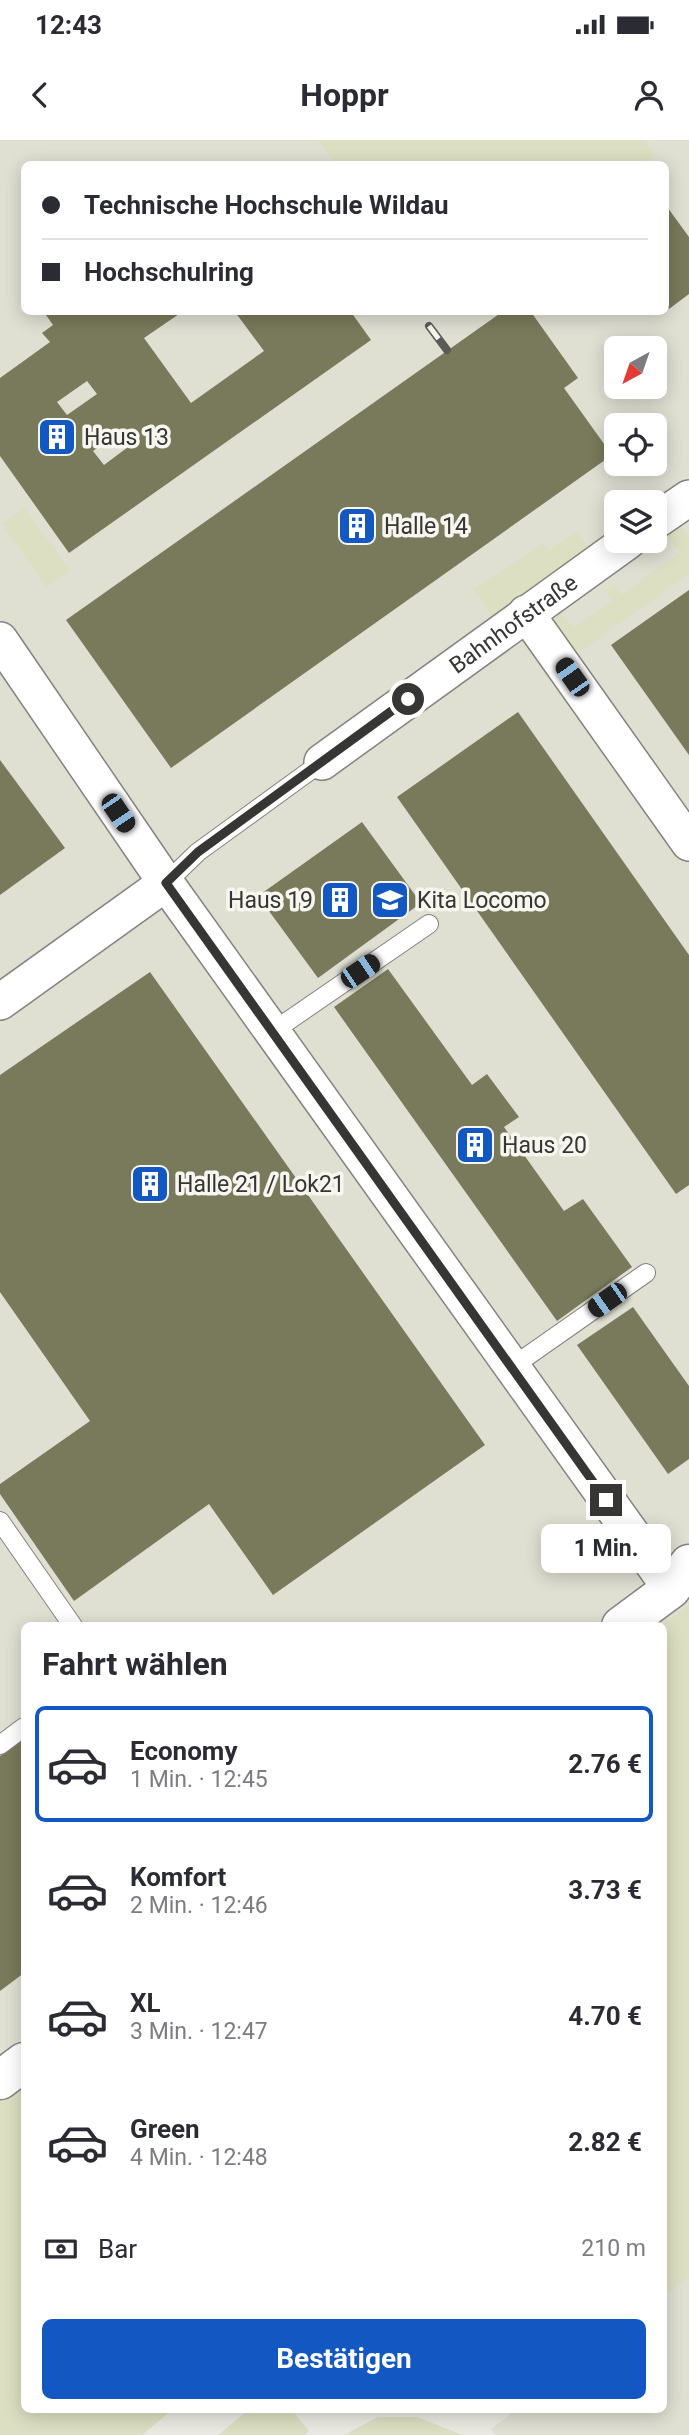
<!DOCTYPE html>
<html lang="de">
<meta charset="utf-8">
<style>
body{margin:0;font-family:Roboto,sans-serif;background:#f2f2f3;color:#2b2b33;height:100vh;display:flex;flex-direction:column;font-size:26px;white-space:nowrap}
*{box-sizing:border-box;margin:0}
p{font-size:23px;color:#7c7c81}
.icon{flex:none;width:38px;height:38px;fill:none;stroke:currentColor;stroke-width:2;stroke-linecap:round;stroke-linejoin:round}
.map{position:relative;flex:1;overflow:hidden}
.drawer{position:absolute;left:21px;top:1482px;width:646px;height:791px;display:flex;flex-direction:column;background:#fff;border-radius:10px;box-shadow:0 4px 18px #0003}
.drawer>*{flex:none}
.guide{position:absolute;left:21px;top:21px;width:648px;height:154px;border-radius:10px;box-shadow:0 4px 18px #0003;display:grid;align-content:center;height:154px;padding:0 21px;background:#fff}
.needle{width:46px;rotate:220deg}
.controls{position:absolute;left:604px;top:196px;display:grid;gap:14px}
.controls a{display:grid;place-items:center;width:63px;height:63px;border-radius:10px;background:#fff;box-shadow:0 4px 18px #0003;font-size:35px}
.end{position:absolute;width:32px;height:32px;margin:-16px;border:9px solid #363634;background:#fff;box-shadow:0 0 0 4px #fff}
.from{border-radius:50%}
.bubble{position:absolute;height:49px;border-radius:10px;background:#fff;box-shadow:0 4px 18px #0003;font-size:23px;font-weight:700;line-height:49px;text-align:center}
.car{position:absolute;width:21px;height:42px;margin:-21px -10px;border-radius:9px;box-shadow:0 0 5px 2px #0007;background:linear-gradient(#222 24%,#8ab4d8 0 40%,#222 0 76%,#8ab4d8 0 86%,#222 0)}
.guide b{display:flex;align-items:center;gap:24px;height:66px;font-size:26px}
.guide b+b{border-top:2px solid #e1e1e2}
.guide i{width:18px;height:18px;background:#2b2b33}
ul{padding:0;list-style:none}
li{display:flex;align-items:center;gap:21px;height:116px;margin:0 14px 10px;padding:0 7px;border:4px solid transparent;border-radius:10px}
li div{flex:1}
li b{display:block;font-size:26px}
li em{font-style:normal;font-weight:700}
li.on{border-color:#1357c2}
li>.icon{width:63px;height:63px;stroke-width:1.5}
h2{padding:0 21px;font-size:32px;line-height:84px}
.pay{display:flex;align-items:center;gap:18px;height:77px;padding:0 21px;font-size:26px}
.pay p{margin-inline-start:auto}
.primary-button{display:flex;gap:14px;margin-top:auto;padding:14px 21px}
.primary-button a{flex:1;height:80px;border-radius:10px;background:#1357c2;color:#fff;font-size:28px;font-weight:700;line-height:80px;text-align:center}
.status{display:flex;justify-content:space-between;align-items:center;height:49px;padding:0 35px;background:#fff;direction:ltr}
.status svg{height:19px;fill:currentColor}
header{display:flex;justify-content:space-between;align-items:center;height:91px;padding:0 21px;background:#fff;font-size:32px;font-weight:700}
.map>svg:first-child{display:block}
.built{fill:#dfe0d2;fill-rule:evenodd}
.green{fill:#dddfc3}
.building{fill:#797a5b;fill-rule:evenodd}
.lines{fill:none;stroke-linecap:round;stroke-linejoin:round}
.service-casing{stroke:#84847e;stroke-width:20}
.minor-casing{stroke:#84847e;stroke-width:38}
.tertiary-casing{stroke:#84847e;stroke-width:41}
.service{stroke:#fff;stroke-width:18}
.minor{stroke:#fff;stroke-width:35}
.tertiary{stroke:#fff;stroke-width:38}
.rail-casing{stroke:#5a5a57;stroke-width:8}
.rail{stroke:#f7f7f0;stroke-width:5;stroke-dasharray:16;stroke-linecap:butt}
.route{stroke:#363634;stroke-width:9}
.labels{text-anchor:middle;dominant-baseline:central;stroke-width:7;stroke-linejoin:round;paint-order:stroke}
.poi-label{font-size:23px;fill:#363634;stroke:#f7f7f0;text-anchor:start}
.street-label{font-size:23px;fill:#363634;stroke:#f7f7f0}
</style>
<div class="status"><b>12:43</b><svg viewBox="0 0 49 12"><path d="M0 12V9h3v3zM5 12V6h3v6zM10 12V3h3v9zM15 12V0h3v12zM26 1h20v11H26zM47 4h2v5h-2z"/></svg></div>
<header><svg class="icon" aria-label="back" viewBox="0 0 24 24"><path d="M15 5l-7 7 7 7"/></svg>Hoppr<svg class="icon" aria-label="person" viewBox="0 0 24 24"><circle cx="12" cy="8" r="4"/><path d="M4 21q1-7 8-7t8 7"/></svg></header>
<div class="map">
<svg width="689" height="2295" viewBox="0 0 689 2295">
<rect width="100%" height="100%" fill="#eaeae3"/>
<!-- built -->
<g class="built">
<path d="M0,0H689V1464L659,1486H24V1936L0,1953ZM24,24H665V172H24ZM616,208H654V247H616ZM616,285H654V324H616ZM616,362H654V401H616Z"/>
<path d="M689,2137V2295H496L491,2289L516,2270H663V2157Z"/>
</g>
<!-- green -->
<g class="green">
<path d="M318,0H645L655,15L641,24H336Z"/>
<path d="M25,368L70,431L46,447L2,384Z"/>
<path d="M679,385L689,395V434L584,509L569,512L554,484L559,471L573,488L612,461L605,451L614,445L621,455L680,413L667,395Z"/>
<path d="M576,391L590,410L493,479L473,449L544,403L550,410Z"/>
<path d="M689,1464V2137L663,2157V1486H659Z"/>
<path d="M24,1936V2270H172L142,2295H0V1953Z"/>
<path d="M248,2270H292L309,2291L305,2295H218Z"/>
<path d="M378,2277H417L463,2295H344Z"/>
</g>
<!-- building -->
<g class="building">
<path d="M665,64L689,97V154L669,169L665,163Z"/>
<path d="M51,172H182L144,198L191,263L264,211L235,172H351L371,200L69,413L0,316V238L50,202L42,193L53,185L46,175ZM87,241L97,254L67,275L57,262ZM124,290L132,304L104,325L93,311Z"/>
<path d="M502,172H531L578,238L564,248L612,315L171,628L66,480Z"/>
<path d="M689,450V615L611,505Z"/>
<path d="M518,572L689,815V1045L676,1054L397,657Z"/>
<path d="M0,620L65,708L0,755Z"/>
<path d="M362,682L421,763L318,838L258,756Z"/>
<path d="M388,829L472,945L487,934L519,977L504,987L564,1071L583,1059L632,1127L557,1181L334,867Z"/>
<path d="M150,832L485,1305L273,1455L209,1364L74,1461L0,1354V1344L90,1281L0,1152V935Z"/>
<path d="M633,1167L689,1246V1319L668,1334L577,1205Z"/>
<path d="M24,1599V1833L0,1851V1616Z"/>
</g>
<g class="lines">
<defs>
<g id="service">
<path d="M166,743L198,712L322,622"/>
<path d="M272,892L429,784"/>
<path d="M512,1227L646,1133"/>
<path d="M0,1381L73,1486"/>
<path d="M0,1605L24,1587"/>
</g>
<g id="minor">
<path d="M654,382L689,358"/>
<path d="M526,473L689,703"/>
<path d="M0,500L166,743L671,1449"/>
<path id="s1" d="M322,622L628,401"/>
<path d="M0,862L166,743"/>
</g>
<g id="tertiary">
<path d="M621,1486L671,1449L689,1424"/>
<path d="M0,1940L24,1922"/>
</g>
</defs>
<!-- service casing -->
<use href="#service" class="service-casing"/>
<!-- minor casing -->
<use href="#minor" class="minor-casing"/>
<!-- tertiary casing -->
<use href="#tertiary" class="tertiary-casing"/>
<!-- service -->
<use href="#service" class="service"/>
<!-- minor -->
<use href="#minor" class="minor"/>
<!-- tertiary -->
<use href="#tertiary" class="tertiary"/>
<defs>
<path id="rail" d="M429,186L447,210"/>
</defs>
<!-- rail casing -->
<use href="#rail" class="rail-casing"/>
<!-- rail -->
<use href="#rail" class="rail"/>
</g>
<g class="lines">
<!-- route -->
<path class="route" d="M408,559L198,712L166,743L606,1360"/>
</g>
<!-- icons -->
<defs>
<symbol id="building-square" viewBox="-11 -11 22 22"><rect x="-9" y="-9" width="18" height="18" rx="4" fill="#1357c2" stroke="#f7f7f0"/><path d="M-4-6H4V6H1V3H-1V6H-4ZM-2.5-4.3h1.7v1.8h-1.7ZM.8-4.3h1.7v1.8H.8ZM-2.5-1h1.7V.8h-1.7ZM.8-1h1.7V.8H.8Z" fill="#fff"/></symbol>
<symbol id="school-square" viewBox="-11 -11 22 22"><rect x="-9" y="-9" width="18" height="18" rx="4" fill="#1357c2" stroke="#f7f7f0"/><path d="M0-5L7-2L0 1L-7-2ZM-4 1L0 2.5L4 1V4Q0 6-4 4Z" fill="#fff"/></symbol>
</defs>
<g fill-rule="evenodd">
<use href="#building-square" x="35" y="275" width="44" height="44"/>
<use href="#building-square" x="335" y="364" width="44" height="44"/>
<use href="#building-square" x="318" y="738" width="44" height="44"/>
<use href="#school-square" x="368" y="738" width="44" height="44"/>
<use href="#building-square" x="453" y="983" width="44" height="44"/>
<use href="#building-square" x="128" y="1022" width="44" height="44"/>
</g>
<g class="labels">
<!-- poi labels -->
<g class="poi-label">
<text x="84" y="297">Haus 13</text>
<text x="384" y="386">Halle 14</text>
<text x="313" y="760" text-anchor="end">Haus 19</text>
<text x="417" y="760">Kita Locomo</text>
<text x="502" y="1005">Haus 20</text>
<text x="177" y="1044">Halle 21 / Lok21</text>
</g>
<!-- street labels -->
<g class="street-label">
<text stroke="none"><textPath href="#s1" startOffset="236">Bahnhofstraße</textPath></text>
</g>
</g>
</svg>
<div class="controls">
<a><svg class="needle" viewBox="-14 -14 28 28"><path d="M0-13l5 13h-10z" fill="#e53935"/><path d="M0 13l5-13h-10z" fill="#7c7c81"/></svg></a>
<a><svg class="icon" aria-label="locate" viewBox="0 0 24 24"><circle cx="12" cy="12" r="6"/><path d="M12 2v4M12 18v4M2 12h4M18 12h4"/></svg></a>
<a><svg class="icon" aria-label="layers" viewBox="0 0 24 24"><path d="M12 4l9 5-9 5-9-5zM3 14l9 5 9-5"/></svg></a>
</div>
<i class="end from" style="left:408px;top:559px"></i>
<i class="end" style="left:606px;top:1360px"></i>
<div class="bubble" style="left:541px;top:1384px;width:130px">1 Min.</div>
<i class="car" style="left:572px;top:537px;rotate:325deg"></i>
<i class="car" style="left:118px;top:673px;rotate:146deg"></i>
<i class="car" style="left:360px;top:831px;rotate:56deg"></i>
<i class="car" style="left:607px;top:1160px;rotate:235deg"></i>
<div class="guide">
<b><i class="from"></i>Technische Hochschule Wildau</b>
<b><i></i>Hochschulring</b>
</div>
<section class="drawer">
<h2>Fahrt wählen</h2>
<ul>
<li class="on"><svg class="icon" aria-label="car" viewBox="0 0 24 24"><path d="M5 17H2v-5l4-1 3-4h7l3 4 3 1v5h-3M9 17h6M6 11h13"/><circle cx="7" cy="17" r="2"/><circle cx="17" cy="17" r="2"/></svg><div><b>Economy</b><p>1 Min. · 12:45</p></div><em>2.76 €</em></li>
<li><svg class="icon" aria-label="car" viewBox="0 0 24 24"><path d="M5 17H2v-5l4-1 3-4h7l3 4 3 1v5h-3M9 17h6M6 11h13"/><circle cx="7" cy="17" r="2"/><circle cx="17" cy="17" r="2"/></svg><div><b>Komfort</b><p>2 Min. · 12:46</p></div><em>3.73 €</em></li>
<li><svg class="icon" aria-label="car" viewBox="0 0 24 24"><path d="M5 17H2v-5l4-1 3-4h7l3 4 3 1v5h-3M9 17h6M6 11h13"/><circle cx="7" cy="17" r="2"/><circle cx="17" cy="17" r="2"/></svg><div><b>XL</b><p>3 Min. · 12:47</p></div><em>4.70 €</em></li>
<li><svg class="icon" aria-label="car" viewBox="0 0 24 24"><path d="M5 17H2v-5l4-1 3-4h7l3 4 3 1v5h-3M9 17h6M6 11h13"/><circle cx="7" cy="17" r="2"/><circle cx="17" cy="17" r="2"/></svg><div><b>Green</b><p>4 Min. · 12:48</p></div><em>2.82 €</em></li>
</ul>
<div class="pay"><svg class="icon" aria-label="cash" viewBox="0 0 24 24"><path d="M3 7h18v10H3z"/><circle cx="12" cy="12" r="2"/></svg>Bar<p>210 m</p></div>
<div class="primary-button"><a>Bestätigen</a></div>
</section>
</div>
